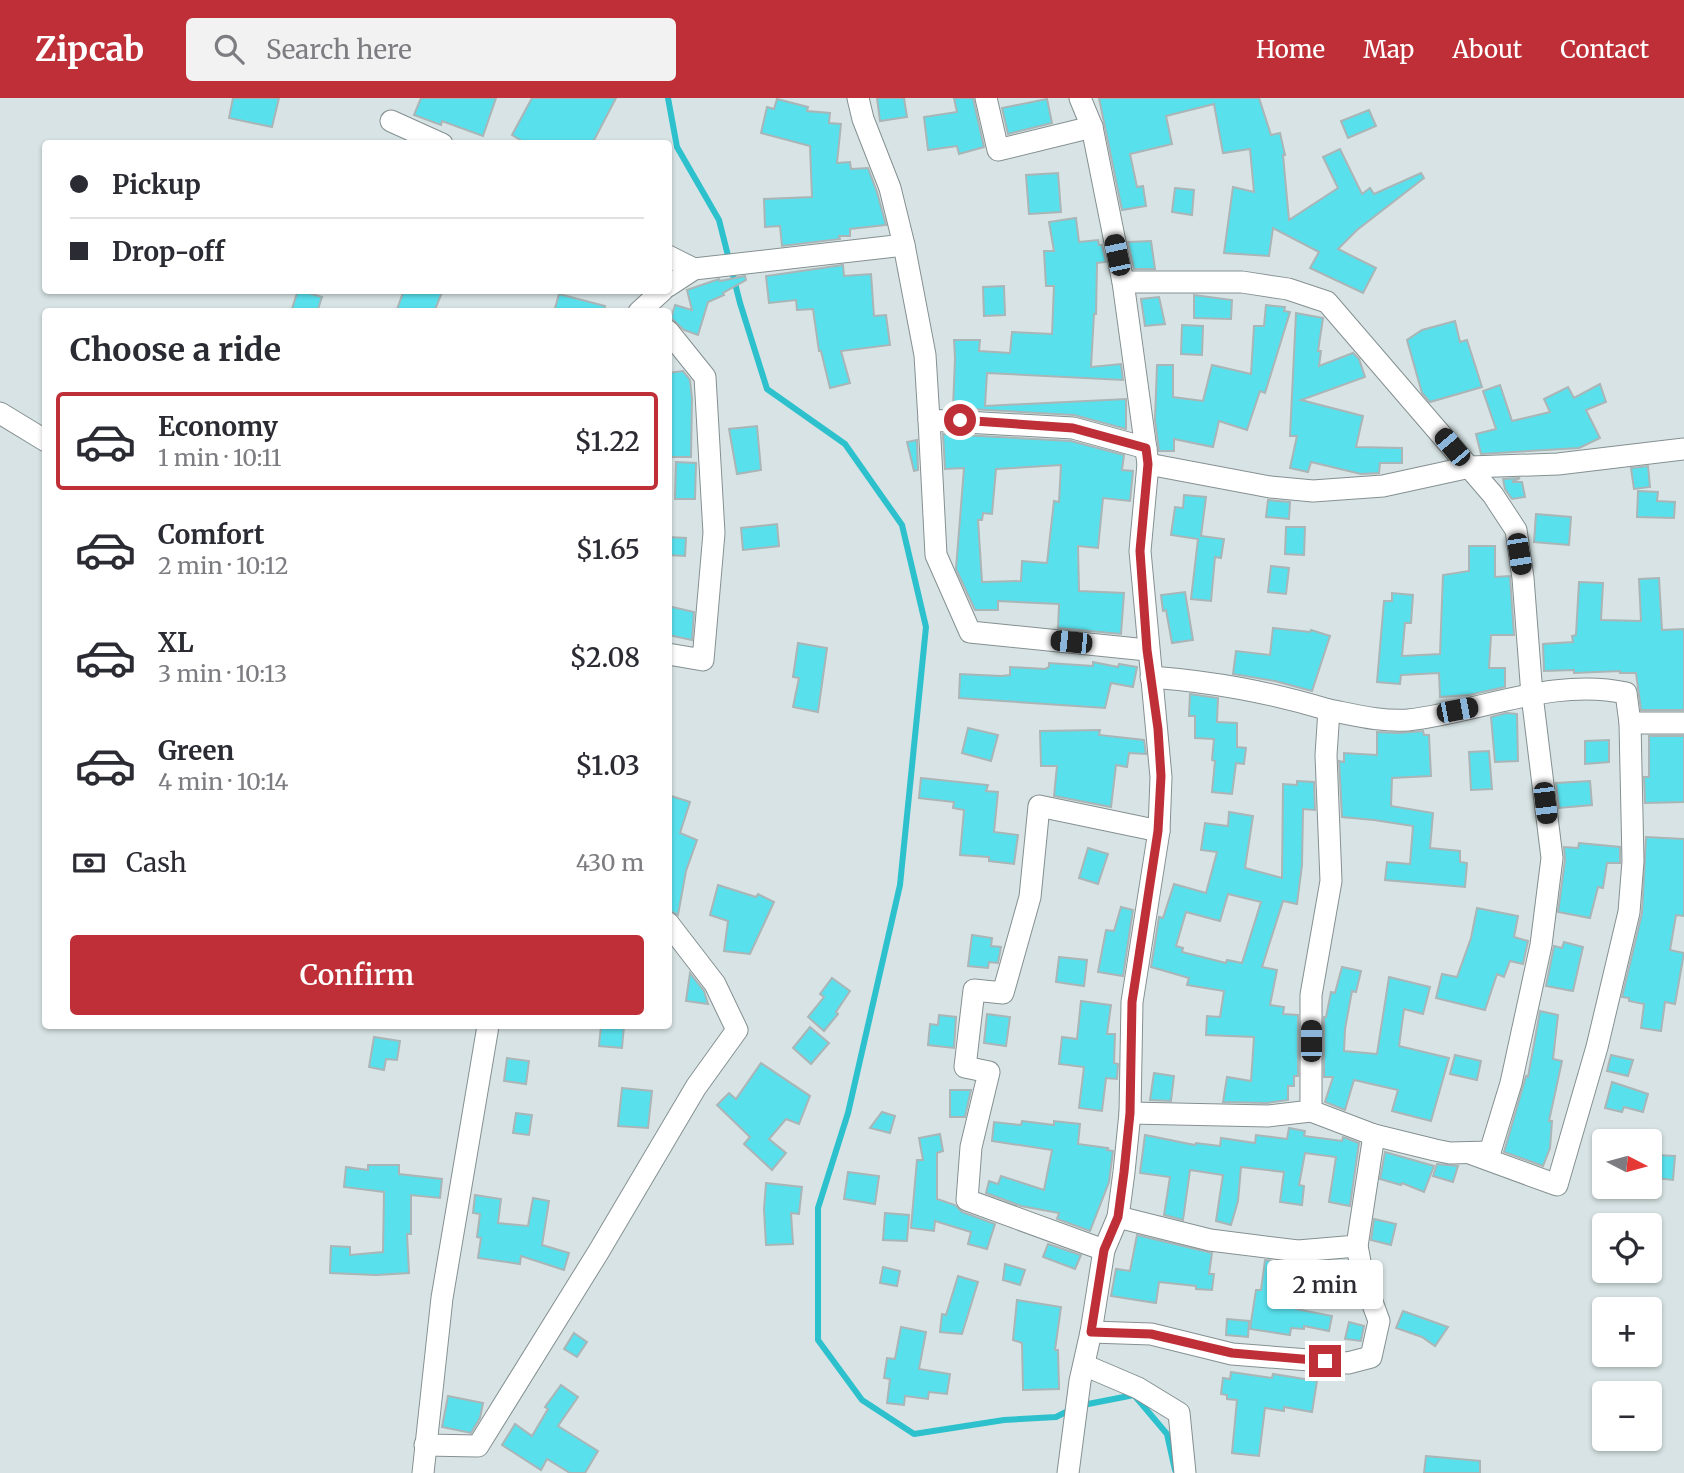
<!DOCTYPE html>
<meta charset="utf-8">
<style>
body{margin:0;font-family:Merriweather,serif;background:#f2f2f3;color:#2b2b33;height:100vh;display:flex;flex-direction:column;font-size:26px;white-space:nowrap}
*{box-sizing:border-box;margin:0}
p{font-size:23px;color:#7c7c81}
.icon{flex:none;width:38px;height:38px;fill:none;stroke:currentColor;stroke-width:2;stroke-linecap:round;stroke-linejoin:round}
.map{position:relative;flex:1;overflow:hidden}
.panel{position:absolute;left:42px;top:210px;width:630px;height:721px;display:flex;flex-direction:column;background:#fff;border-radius:7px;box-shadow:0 2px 5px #0004}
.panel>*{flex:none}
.top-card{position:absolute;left:42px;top:42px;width:630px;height:154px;border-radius:7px;box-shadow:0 2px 5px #0004;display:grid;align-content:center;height:154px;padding:0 28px;background:#fff}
.needle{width:46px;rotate:96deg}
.tools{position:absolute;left:1592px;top:1031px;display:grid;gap:14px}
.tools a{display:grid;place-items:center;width:70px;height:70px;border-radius:7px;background:#fff;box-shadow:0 2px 5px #0004;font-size:35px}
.end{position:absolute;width:32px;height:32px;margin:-16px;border:9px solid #bf2f37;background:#fff;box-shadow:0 0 0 4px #fff}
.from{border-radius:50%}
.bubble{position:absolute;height:49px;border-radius:7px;background:#fff;box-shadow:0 2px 5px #0004;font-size:23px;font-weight:600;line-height:49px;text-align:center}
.car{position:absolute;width:21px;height:42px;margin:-21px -10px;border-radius:9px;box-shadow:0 0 5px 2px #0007;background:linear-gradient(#222 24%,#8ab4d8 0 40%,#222 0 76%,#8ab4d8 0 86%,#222 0)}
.top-card b{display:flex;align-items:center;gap:24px;height:66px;font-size:26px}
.top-card b+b{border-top:2px solid #e1e1e2}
.top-card i{width:18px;height:18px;background:#2b2b33}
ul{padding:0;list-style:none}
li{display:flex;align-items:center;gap:21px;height:98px;margin:0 14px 10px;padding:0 14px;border:4px solid transparent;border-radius:7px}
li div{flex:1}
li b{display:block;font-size:26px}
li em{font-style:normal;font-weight:600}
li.active{border-color:#bf2f37}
li>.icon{width:63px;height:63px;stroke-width:1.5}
h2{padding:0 28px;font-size:32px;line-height:84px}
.pay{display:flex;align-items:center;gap:18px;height:77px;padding:0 28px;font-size:26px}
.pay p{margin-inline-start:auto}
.button{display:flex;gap:14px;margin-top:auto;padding:14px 28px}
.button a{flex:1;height:80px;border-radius:7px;background:#bf2f37;color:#fff;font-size:28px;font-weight:600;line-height:80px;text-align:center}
header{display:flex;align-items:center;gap:42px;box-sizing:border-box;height:98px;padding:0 35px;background:#bf2f37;color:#fff}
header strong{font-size:33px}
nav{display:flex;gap:38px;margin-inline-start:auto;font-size:24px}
.search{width:490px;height:63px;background:#f2f2f3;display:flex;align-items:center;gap:18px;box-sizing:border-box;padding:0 24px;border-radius:7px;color:#7c7c81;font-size:26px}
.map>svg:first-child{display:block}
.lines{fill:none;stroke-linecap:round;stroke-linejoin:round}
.stream{stroke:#2cc1cc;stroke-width:6}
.building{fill:#58e1ed;stroke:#a9b5b6;stroke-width:2;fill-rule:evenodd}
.minor-casing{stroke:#859091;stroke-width:23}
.minor{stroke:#fff;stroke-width:21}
.route{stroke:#bf2f37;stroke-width:9}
</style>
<header>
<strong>Zipcab</strong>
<div class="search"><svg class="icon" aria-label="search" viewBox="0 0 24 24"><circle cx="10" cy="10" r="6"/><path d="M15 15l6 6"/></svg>Search here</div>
<nav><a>Home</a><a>Map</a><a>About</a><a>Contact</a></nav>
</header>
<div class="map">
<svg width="1684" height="1375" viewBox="0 0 1684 1375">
<rect width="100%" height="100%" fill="#d7e3e4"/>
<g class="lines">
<!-- stream -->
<path class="stream" d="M668,0L677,49L719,122L740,205L767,291L845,346L902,427L926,529L900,787L848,1015L818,1110V1242L862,1302L914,1336L1004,1322L1056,1319L1078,1308L1134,1297L1167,1336L1175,1372"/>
</g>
<!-- building -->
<g class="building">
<path d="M233,0H279L272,29L229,20Z"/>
<path d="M421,0H496L483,38L442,23L441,27L414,17Z"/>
<path d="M532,0H616L592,46H527L512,37Z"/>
<path d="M877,0H904L907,19L880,23Z"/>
<path d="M954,0H973L984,49L959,56L957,48L928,52L924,19L957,14Z"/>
<path d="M1099,0H1259L1271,37L1280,35L1285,57H1283L1289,122L1338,90L1323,59L1340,51L1362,96L1370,90L1374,96L1421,75L1424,80L1357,132L1338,151L1376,170L1363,195L1310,170L1319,154L1273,130L1269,158L1224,155L1233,89L1254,94L1250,51L1223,55L1214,6L1166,18L1172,46L1130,56L1137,89L1143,88L1146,108L1122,112Z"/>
<path d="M777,1L808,9L807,13L830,15L829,25L841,26L837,65L850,64L851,71L868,70L877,94L886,127L850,131V138H839L840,141L782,148L780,128L765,129L764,101L812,99L810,48L761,35L767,9L774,11Z"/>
<path d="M1047,1L1052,25L1008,36L1002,10Z"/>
<path d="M1369,12L1376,28L1348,40L1341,23Z"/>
<path d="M1058,75L1061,114L1029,116L1026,77Z"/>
<path d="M1175,90L1194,92L1192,117L1172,114Z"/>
<path d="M1076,120L1079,144L1098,142L1099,147H1102L1106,164L1097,165L1096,216H1094L1091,269L1121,266L1123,282L987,275L985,308L1126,301V331L1074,317L953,310L955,260L954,242H980L979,253L1010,255L1012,234L1052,236L1054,188H1046L1044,153H1054L1049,124Z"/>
<path d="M1151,143L1155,171H1134L1128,144Z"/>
<path d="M843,167L844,178L871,176L874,218L886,217L890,247L841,253L850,285L830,290L821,253H819L813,211L797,212L796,202L769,205L766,178Z"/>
<path d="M745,178L746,182L723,195L724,197L708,204L698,237L684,232L671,220L675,207L692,212L687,192L719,181L720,183Z"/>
<path d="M1004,188L1005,217L984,218L983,189Z"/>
<path d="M298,192L322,199L317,214H291Z"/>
<path d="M404,192H443L434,214H396Z"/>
<path d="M559,196L605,208L604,214H554Z"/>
<path d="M1194,197L1232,202L1231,221L1194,220Z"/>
<path d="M1159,199L1165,226L1145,228L1141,201Z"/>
<path d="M1266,207L1285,209L1284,213L1290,214L1265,295L1260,293L1247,332L1219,323L1213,349L1174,341V353H1159L1155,322L1157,267H1173V299L1203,303L1212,267L1251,276L1254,228H1264Z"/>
<path d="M1296,215L1323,220L1318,253H1321L1319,268L1353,255L1359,261L1365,279L1301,302L1363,318L1356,349L1402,350V365H1380L1379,375L1361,376L1311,364L1308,374L1290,370L1297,338H1290Z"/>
<path d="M1455,223L1460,244L1467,242L1482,289L1430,304L1422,295L1407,242L1422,232Z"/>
<path d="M1182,227L1203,228L1202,257L1181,256Z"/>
<path d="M683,273L690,282L692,301L691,359H668V275Z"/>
<path d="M1600,286L1606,304L1586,312L1600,340L1579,350L1481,356L1476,336L1496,331L1483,293L1500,287L1512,323L1550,314L1544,301L1568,289L1574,300Z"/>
<path d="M757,328L761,372L737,376L729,331Z"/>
<path d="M943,336L1071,343L1124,357L1122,372L1133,373L1130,403L1103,400L1098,450L1078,448L1079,493L1124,495L1121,536L1058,530L1059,506L998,503V512H975L956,471L964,370L945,371ZM1061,367L1059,404L1054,403L1047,465L1022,463L1021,483L982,484L978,422H982L983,415L992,416L996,371Z"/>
<path d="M917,342L918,372L914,373L907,344Z"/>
<path d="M676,364L696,365L695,401H675Z"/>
<path d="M1648,368L1650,389L1634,391L1631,370Z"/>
<path d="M1520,380L1512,384H1522L1525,399L1512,401L1505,391L1503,381Z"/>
<path d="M1638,393L1658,394L1657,403L1675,404L1674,420L1637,419Z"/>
<path d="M1184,397L1206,399L1201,438L1224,441L1221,460L1215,459L1211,503L1191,501L1198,441L1171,437L1175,409L1183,410Z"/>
<path d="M1268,402L1290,404L1289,421L1266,419Z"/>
<path d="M1536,416L1571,419L1569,447L1534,444Z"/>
<path d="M777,426L779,448L743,452L741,430Z"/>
<path d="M1286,429H1305L1304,457L1285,456Z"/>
<path d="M668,439L686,440L685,458L668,457Z"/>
<path d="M1469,448H1495V479L1510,478L1514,537H1491L1489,570H1505V589L1469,597L1440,599L1439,575L1401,577L1400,586L1377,584L1384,503H1392V495L1413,497L1411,525H1405L1402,558L1440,556L1443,477L1469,473Z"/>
<path d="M1271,468L1289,470L1286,496L1268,494Z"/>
<path d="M1659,480L1662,532L1684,531V612H1641L1636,575H1620V573L1574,575V572L1544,573L1543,546L1573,544L1572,538L1576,537L1579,484L1603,485L1601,522L1641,523L1639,481Z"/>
<path d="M1185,494L1193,542L1172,545L1166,512L1163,513L1161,497Z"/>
<path d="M668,508L694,514L692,542L668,537Z"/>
<path d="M1273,530L1310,534L1311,532L1330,538L1312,593L1275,583L1233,576L1236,553L1270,557Z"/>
<path d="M798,545L827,550L818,614L793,609L799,580L793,579Z"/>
<path d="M1093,564L1118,569L1119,566L1137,569L1133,589L1111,585L1105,610L959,600L960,576L1001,578L1010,577V569L1045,571L1049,569V565L1093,568Z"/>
<path d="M1190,596L1218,600L1217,624L1237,625V649L1246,650L1244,666L1236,665L1232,696L1212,694L1215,663L1212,662L1214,641L1195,640V618H1189Z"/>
<path d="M1506,615L1517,616L1518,663L1495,664L1491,619Z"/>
<path d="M968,630L998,637L991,663L962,655Z"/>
<path d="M1100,632L1099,637L1144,642L1146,656L1129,655L1127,669L1116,667L1111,709L1054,698L1057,668H1041L1040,633Z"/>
<path d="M1423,633L1424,637H1429L1431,678L1392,680L1391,708L1433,715L1430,750L1460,753V764L1467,765L1465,789L1385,782L1387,764L1410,766L1413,728L1374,722L1342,719L1339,663L1344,664V655L1377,657V634L1399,635Z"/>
<path d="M1649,638H1684V704L1645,705L1644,679H1649Z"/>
<path d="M1609,642V664L1585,666V643Z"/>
<path d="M1489,653L1492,691L1471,692L1469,654Z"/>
<path d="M921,680L988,687L986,693L998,694L994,734L1018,737L1014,766L989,763V759L960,757L964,712L953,710L954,704L919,700Z"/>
<path d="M1297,683L1314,684L1315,712L1303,711L1302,767L1297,806L1283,803L1262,869L1277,872L1270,907L1284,909L1283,916L1298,917V978H1294V988H1288V1002L1267,1005L1223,1004L1227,979L1251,983L1254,939L1206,937L1207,918L1220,919L1224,893L1187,887L1189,880L1151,869L1159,819L1163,820L1174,786L1206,795L1217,754L1201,752L1205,725L1228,728L1229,714L1253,718L1245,770L1282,780L1283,686L1297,687ZM1228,796L1261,804L1242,865L1227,862L1226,865L1182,854L1183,850L1176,848L1186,814L1220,823Z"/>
<path d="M1590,683L1592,707L1559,710L1556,685Z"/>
<path d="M668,697L690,704L680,735L697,742L686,773L678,817L668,812Z"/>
<path d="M1646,739L1684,741V818L1676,817L1670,852L1684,855L1675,906L1665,904L1661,933L1641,930L1644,906L1629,903V900L1622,899L1642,815Z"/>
<path d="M1579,745L1620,749V765H1607L1603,790L1598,789L1590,820L1558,814L1565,762L1564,749L1578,750Z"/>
<path d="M1088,750L1108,756L1098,786L1079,780Z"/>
<path d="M718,787L756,799L758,796L774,804L750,856L724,853L728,823L710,817Z"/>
<path d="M1121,809L1133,812L1123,878L1098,874L1106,832L1114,833Z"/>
<path d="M1477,810L1518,818L1514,839L1528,843L1523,866L1510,863L1504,879L1497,876L1485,912L1436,900L1442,876L1457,879L1471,840Z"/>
<path d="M972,837L992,840L991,848L1001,849L998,865L989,864L988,870L968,868Z"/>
<path d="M1564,844L1583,849L1573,893L1546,888L1554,848L1562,850Z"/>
<path d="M1059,859L1087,862L1084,888L1056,884Z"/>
<path d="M1342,869L1361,873L1356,894L1352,893L1345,931L1344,953L1377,956L1389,879L1430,889L1423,916L1404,911L1399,948L1449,960L1431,1023L1392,1013L1398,992L1354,982L1345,1012L1325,1004L1333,979H1324V919H1326L1331,894L1335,895Z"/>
<path d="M690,875L704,893L708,906L686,903Z"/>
<path d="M832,880L850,893L836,914L838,916L824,933L808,919L824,899L820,896Z"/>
<path d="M1081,903L1111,907L1107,936H1115L1114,965L1118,966L1117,981L1106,980L1102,1013L1079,1010L1084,969L1059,966L1062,939L1077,941Z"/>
<path d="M1540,913L1558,917L1553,961L1562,963L1549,1023H1552L1550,1050L1543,1068L1504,1054L1526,978L1528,979Z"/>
<path d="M987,916L1010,919L1006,948L984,945Z"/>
<path d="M939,917L956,919L954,950L928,947L930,926L938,927Z"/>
<path d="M601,928H624L622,950L599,948Z"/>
<path d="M810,929L829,945L811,966L793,950Z"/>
<path d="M374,939L400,943L397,962L386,961L384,972L369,969Z"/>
<path d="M1455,957L1481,963L1477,982L1450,976Z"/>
<path d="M1611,957L1633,962L1628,978L1607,973Z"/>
<path d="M507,960L529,963L526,986L504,983Z"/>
<path d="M761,965L810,998L799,1026L786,1021L769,1041L786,1055L772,1072L744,1046L750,1039L717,1007L729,995L736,1001Z"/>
<path d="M1154,975L1174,978L1171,1003L1150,1002Z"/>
<path d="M1612,984L1648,996L1643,1014L1624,1009L1622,1014L1605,1010Z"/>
<path d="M622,990L652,993L648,1030L618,1028Z"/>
<path d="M950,992H971L965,1019H950Z"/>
<path d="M882,1014L895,1018L890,1035L870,1030Z"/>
<path d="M516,1015L532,1017L529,1037L513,1035Z"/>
<path d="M1022,1023L1054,1027V1023L1080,1026L1078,1046L1108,1050L1107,1052L1113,1053L1109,1084L1090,1133L1057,1121L1059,1115L1021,1108L986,1095L989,1083L998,1086L1001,1078L1044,1092L1052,1052L992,1043L994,1024L1021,1027Z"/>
<path d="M1289,1030L1305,1033L1304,1038L1342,1043L1343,1039L1359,1045L1350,1108L1329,1104L1336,1059L1305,1055L1299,1087L1304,1088L1302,1107L1280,1104L1284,1074L1241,1069L1238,1103L1231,1127L1216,1123L1223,1077L1190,1072L1183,1122L1164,1117L1170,1079L1140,1075L1145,1037L1195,1047L1196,1045L1220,1048L1221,1040L1255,1045L1256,1037L1287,1041Z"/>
<path d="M940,1036L943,1053L937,1055V1101L955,1107L962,1114L995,1126L987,1151L968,1146L971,1134L935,1123L934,1133L911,1130L917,1062H923L919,1040Z"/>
<path d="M1385,1054L1434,1068L1424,1094L1402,1085L1401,1087L1380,1081Z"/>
<path d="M1658,1057L1675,1058L1673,1082L1656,1080Z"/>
<path d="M1437,1066L1458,1068L1453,1084L1433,1078Z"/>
<path d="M368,1067H399V1076L442,1081L440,1100L411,1097V1136H407L409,1175L376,1177L330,1175L331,1148L350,1149V1157L383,1154L384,1094L344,1089L346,1069L368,1072Z"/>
<path d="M848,1074L879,1078L875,1106L844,1101Z"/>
<path d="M766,1085L802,1089L799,1116L791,1115L793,1146L766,1147L764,1111Z"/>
<path d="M475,1097L501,1101L498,1125L528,1128L533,1100L549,1103L542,1147L569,1155L564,1172L521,1158L520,1166L478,1160L481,1140L477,1139L480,1116L473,1115Z"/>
<path d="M885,1115L909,1117L907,1143L883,1142Z"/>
<path d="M1374,1121L1396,1126L1391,1147L1371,1142Z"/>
<path d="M1137,1137L1212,1155L1209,1176H1214L1212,1192L1196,1191V1188L1159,1184L1156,1205L1111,1198L1116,1171L1130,1173Z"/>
<path d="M1048,1146L1081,1157L1075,1171L1043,1159Z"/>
<path d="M1265,1162L1302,1166L1296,1211L1332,1218L1329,1233L1304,1228V1231L1291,1230L1290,1237L1250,1231L1256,1192H1261Z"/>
<path d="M1005,1166L1025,1172L1020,1187L1003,1182Z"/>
<path d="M883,1169L900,1173L897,1188L880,1185Z"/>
<path d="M958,1178L978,1184L962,1236L940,1234L942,1216L946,1217Z"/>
<path d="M1017,1202L1061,1209L1055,1252H1058L1059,1291L1023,1292L1022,1245L1013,1242Z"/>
<path d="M1403,1213L1448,1229L1435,1248L1422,1239L1396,1230Z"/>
<path d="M1227,1221L1249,1223L1248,1239L1226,1237Z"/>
<path d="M1349,1224L1364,1228L1361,1243L1345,1241Z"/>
<path d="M901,1229L926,1234L919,1271L950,1276L947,1296L929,1294L928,1301L905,1298L904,1307L887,1305L890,1281L884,1280L887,1260L895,1261Z"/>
<path d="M574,1235L587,1244L577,1259L564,1251Z"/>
<path d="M1231,1274L1272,1280L1273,1276L1317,1283L1312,1314L1284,1309V1313L1265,1310L1259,1358L1232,1355L1237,1302L1227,1301V1297L1221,1296L1223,1280L1230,1281Z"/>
<path d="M561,1287L578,1299L558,1328L598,1353L585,1375H570L547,1361L541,1372L502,1347L515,1326L532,1338L548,1311L545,1309Z"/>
<path d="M448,1298L483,1305L480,1320L471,1335L442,1329Z"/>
<path d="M1426,1358L1480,1363V1375H1424Z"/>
</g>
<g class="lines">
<defs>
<g id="minor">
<path d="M986,0L998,52L1092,29"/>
<path d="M391,23L442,46"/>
<path d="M904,147L925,257L929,322L1073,330L1146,350"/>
<path d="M668,158L694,171"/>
<path d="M1123,184H1242L1288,191L1327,204L1493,397L1516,432L1523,480L1532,597L1552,760L1541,847L1511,985L1490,1054L1450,1055L1435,1052L1374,1037L1311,1013"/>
<path d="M668,188L694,171L904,147L890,90L863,21L858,0"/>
<path d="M639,214L663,192"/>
<path d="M668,233L705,279L714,435L703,562L668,556"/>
<path d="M0,315L46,343"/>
<path d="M929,322L936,457L970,534L1147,552"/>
<path d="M1148,366L1270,389L1313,393L1383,388L1470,369L1558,366L1684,351"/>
<path d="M1329,612C1355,617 1382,624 1408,622C1480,614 1554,579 1626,595L1630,625L1633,763L1629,814L1597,949L1557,1087L1472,1056"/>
<path d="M1630,625H1684"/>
<path d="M1130,1015L1268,1018L1311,1013V897L1331,783L1326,657L1329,612C1268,594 1215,584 1151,579"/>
<path d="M1118,1119L1210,1142L1298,1153L1357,1148L1374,1037"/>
<path d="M1104,1152L967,1102L971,1049L989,974L965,969L974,892L1003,895L1030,799L1039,708L1159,733"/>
<path d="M1091,1234L1151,1236L1232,1256L1348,1265L1371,1259L1379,1223L1363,1179L1357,1148"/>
<path d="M1084,1267L1138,1290L1179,1315L1185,1375"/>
<path d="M425,1347L478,1348L599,1153L696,989L737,932L715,886L668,825"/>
<path d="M423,1375L442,1200L488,928"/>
<path d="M1068,1375L1080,1283L1091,1234L1104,1152L1118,1119L1124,1074L1130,1015L1132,904L1159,733L1161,679L1140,453L1148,366L1123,184L1092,29L1080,0"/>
</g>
</defs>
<!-- minor casing -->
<use href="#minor" class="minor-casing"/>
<!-- minor -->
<use href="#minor" class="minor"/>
</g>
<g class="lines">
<!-- route -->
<path class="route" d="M960,322L1073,330L1146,350L1148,366L1140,453L1147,552L1158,631L1161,678L1158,733L1132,904L1130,1015L1124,1074L1118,1119L1104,1152L1091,1234L1151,1236L1232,1255L1325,1263"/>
</g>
</svg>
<div class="tools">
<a><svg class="needle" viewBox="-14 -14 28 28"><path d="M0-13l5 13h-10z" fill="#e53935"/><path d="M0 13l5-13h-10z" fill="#7c7c81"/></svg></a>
<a><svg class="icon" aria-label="locate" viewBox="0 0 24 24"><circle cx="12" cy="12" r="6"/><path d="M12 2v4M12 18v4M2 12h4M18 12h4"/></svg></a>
<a>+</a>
<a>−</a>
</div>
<i class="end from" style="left:960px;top:322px"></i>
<i class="end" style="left:1325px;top:1263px"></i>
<div class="bubble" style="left:1267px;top:1162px;width:116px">2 min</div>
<i class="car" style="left:1117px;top:157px;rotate:348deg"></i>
<i class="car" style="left:1452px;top:349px;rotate:320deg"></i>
<i class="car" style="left:1519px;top:456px;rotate:171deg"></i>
<i class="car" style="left:1071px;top:544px;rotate:276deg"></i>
<i class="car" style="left:1457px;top:612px;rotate:79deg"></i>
<i class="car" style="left:1545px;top:705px;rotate:173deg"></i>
<i class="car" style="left:1311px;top:943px;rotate:0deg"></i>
<div class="top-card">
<b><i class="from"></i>Pickup</b>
<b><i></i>Drop-off</b>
</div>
<section class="panel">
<h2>Choose a ride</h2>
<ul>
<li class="active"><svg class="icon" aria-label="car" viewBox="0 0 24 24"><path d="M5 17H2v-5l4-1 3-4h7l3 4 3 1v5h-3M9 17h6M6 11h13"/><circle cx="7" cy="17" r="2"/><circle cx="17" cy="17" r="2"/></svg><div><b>Economy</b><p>1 min · 10:11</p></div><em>$1.22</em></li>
<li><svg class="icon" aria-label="car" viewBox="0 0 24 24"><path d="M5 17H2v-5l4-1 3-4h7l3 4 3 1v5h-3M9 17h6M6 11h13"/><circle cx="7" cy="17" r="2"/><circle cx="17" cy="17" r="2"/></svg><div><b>Comfort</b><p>2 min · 10:12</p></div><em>$1.65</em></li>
<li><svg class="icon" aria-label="car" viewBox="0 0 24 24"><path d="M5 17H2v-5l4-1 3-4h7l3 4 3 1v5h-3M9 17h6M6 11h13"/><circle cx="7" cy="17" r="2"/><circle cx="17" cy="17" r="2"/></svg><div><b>XL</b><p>3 min · 10:13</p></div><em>$2.08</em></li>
<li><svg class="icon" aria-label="car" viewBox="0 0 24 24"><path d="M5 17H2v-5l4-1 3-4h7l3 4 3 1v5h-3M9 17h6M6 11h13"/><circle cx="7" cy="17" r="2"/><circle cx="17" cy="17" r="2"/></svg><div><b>Green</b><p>4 min · 10:14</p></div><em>$1.03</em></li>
</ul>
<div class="pay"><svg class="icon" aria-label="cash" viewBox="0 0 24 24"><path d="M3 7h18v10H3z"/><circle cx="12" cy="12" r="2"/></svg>Cash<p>430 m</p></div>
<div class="button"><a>Confirm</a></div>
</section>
</div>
